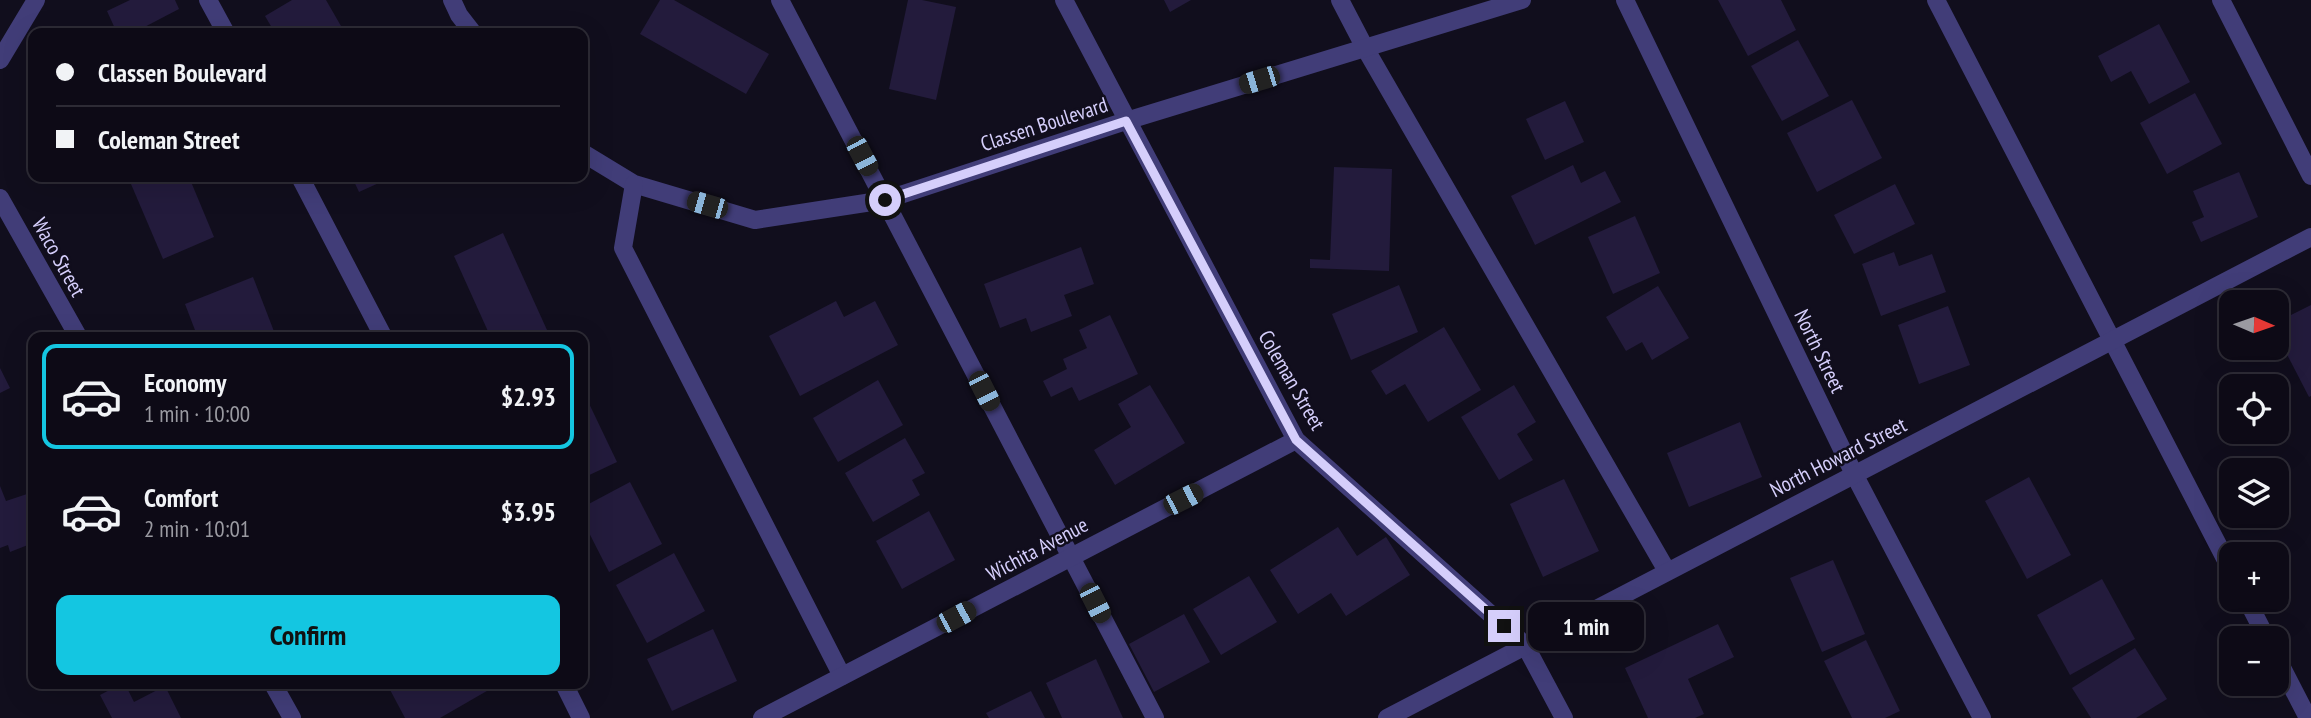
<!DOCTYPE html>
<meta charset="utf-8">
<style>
body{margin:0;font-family:"PT Sans Narrow",sans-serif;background:#1b1823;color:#f1f3f6;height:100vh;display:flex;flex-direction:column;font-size:26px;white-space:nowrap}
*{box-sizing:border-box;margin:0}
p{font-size:23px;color:#9a9aa1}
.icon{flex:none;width:38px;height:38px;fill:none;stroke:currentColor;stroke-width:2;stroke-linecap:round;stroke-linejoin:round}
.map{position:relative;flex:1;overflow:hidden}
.drawer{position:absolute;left:28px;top:332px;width:560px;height:357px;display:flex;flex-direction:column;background:#0d0a16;border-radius:14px;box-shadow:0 7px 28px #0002,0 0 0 2px #2d2b35}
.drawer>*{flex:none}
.hud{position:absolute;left:28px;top:28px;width:560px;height:154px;border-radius:14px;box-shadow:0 7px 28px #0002,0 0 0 2px #2d2b35;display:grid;align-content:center;height:154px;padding:0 28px;background:#0d0a16}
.needle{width:46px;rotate:92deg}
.fabs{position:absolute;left:2219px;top:290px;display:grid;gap:14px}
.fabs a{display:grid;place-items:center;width:70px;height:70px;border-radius:14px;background:#0d0a16;box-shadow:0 7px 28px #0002,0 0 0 2px #2d2b35;font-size:35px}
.end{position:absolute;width:32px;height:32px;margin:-16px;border:9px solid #d5cefb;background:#111;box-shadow:0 0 0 4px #111}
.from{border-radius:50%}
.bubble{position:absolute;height:49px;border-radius:14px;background:#0d0a16;box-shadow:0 7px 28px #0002,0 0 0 2px #2d2b35;font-size:23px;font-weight:800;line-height:49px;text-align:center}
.car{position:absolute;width:21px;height:42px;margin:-21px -10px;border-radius:9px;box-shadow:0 0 5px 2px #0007;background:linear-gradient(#222 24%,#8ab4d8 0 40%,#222 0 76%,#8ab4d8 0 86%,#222 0)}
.hud b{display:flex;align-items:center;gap:24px;height:66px;font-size:26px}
.hud b+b{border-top:2px solid #2d2b35}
.hud i{width:18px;height:18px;background:#f1f3f6}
ul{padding:12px 0 0;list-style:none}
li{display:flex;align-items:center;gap:21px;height:105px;margin:0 14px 10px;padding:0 14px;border:4px solid transparent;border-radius:14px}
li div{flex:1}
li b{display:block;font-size:26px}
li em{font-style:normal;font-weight:800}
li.selected{border-color:#14c6e1}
li>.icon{width:63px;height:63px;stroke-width:1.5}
.cta{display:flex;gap:14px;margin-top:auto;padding:14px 28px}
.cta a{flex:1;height:80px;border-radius:14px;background:#14c6e1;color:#111;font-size:28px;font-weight:800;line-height:80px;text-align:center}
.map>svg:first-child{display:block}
.building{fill:#231b3c}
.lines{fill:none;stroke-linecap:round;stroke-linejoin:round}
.minor{stroke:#413d78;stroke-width:18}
.route{stroke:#d5cefb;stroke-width:9}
.labels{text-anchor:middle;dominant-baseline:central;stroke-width:5;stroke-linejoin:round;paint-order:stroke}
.street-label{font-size:21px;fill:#d5cefb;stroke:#110e1d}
</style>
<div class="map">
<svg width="2311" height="718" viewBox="0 0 2311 718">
<rect width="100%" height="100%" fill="#110e1d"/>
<!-- building -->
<g class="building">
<path d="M130,0H175L179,9L133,33H117L107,11Z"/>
<path d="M292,0H326L345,33H275L265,16Z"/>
<path d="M660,0H674L769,54L746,94L640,34Z"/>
<path d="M908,0H922L956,7L936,100L889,89Z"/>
<path d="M1164,0H1191L1170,12Z"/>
<path d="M1718,0H1781L1796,30L1748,56Z"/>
<path d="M2159,24L2190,82L2149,104L2131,71L2111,82L2098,56Z"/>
<path d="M1798,40L1829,96L1782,121L1751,66Z"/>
<path d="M2195,93L2222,144L2167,174L2140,123Z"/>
<path d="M1852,100L1882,158L1817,192L1787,133Z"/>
<path d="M1565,101L1584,142L1545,160L1526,119Z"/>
<path d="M1573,165L1581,183L1605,171L1621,202L1535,245L1511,196Z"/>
<path d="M1334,167L1392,169L1389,271L1310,268V259L1330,260Z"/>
<path d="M2239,172L2258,217L2201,242L2192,222L2204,217L2193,191Z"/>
<path d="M128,177H189L214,237L163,259Z"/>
<path d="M352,177H392L359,192Z"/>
<path d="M1895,184L1915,224L1854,254L1834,215Z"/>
<path d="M1635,216L1660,273L1613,294L1588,237Z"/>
<path d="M503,233L547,330L531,338H491L454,256Z"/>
<path d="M1081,247L1094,284L1064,295L1072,316L1031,332L1026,318L1000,328L984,284Z"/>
<path d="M1894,252L1899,266L1932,254L1946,292L1881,316L1862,264Z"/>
<path d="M253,277L275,334L264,338H198L185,304Z"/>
<path d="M1399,285L1418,332L1351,360L1332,314Z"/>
<path d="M1658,286L1689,338L1652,360L1642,342L1626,351L1606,317Z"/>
<path d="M836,301L844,317L875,301L898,345L800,396L769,336Z"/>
<path d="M2311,305V396L2309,397L2277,335V322Z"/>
<path d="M1948,306L1970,365L1919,384L1898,325Z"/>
<path d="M1110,315L1138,374L1079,401L1072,387L1051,397L1043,381L1067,369L1063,359L1087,348L1079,330Z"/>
<path d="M1444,327L1481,390L1428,422L1405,384L1386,395L1371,371Z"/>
<path d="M0,368L10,388L0,393Z"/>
<path d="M878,380L903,425L838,462L813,418Z"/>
<path d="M1150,385L1185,443L1115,485L1094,450L1131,427L1118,404Z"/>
<path d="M1514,385L1536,422L1517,434L1533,460L1499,480L1461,417Z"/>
<path d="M583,391L617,462L583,478Z"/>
<path d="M1740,422L1762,477L1689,507L1667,453Z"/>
<path d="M905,438L925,473L912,480L920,495L873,522L845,473Z"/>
<path d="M2029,477L2071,555L2027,579L1985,501Z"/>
<path d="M1564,479L1599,551L1543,577L1510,504Z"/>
<path d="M630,482L662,544L609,572L583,521V507Z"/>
<path d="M0,486L6,501L33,492V543L10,552L8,545L0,548Z"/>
<path d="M929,511L955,560L902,589L876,541Z"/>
<path d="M1338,527L1357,556L1386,537L1410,575L1346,616L1331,593L1298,614L1270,570Z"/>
<path d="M674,553L705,611L647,643L616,585Z"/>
<path d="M1833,560L1865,634L1822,652L1790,578Z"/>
<path d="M1249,576L1277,622L1221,655L1193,609Z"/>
<path d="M2102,579L2135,639L2070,675L2037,615Z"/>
<path d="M1184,614L1210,662L1154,692L1129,644Z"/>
<path d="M1718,624L1734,657L1688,679L1704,714L1695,718H1648L1625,668Z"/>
<path d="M713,629L737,681L672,711L647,659Z"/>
<path d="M1866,640L1900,711L1885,718H1852L1824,661Z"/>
<path d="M2135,648L2167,699L2136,718H2091L2072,688Z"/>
<path d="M1096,659L1123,718H1062L1046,683Z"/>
<path d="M121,684H125L134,702L165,686L181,718H112L100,695Z"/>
<path d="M392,684H491L492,688L440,718H405L388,686Z"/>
<path d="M1031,691L1045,718H989L986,713Z"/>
</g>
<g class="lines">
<!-- minor -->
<g class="minor">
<path d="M208,0L226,33"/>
<path d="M452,0L459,15L473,33"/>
<path d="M780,0L1155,718"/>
<path d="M1064,0L1296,440L1525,645L1564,718"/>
<path d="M1340,0L1365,48L1667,571"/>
<path d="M1625,0L1854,474L1982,718"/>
<path d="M1936,0L2231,570"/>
<path d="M2221,0L2311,176"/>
<path d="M0,60L36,0"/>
<path d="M583,153L634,184L755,220L885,200L1126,121L1522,0"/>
<path d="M300,177L384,338"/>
<path d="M634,184L623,248L842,676"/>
<path d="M0,198L79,338"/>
<path d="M2247,600L2267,639"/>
<path d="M2277,658L2308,718"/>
<path d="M273,684L292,718"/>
<path d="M564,684L581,718"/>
<path d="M762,718L1296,440"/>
<path d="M1387,718L2311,237"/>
</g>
</g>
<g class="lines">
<!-- route -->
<path class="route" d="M885,200L1126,121L1296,440L1504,626"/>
</g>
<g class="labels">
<!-- street labels -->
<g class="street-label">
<text transform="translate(1044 124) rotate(-18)">Classen Boulevard</text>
<text transform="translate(59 257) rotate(61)">Waco Street</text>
<text transform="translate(1820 351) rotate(64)">North Street</text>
<text transform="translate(1292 380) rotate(60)">Coleman Street</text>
<text transform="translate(1838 457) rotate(-27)">North Howard Street</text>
<text transform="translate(1037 549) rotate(-28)">Wichita Avenue</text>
</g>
</g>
</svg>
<div class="fabs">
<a><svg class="needle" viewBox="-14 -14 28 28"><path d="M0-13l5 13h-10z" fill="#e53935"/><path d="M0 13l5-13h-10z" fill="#9a9aa1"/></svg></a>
<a><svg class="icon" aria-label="locate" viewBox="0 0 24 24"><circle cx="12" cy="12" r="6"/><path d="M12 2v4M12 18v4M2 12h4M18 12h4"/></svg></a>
<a><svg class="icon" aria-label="layers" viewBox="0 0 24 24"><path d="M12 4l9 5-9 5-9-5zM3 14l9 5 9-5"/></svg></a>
<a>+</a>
<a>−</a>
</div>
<i class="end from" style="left:885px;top:200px"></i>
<i class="end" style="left:1504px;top:626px"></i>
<div class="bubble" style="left:1528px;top:602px;width:116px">1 min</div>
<i class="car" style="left:1259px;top:80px;rotate:253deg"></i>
<i class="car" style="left:862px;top:156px;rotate:152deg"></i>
<i class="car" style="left:707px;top:205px;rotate:286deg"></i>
<i class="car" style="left:984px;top:391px;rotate:153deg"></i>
<i class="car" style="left:1183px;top:499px;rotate:63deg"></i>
<i class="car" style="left:1095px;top:603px;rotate:153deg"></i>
<i class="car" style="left:956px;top:617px;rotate:62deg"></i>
<div class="hud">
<b><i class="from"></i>Classen Boulevard</b>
<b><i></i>Coleman Street</b>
</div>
<section class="drawer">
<ul>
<li class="selected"><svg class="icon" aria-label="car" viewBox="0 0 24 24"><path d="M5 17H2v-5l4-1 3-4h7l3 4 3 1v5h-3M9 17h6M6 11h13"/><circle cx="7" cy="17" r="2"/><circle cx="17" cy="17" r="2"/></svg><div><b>Economy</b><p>1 min · 10:00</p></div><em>$2.93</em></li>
<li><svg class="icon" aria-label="car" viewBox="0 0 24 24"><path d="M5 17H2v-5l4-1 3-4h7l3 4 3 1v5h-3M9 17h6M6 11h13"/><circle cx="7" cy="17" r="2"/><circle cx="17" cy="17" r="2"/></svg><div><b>Comfort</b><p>2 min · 10:01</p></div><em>$3.95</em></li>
</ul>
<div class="cta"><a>Confirm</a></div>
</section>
</div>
